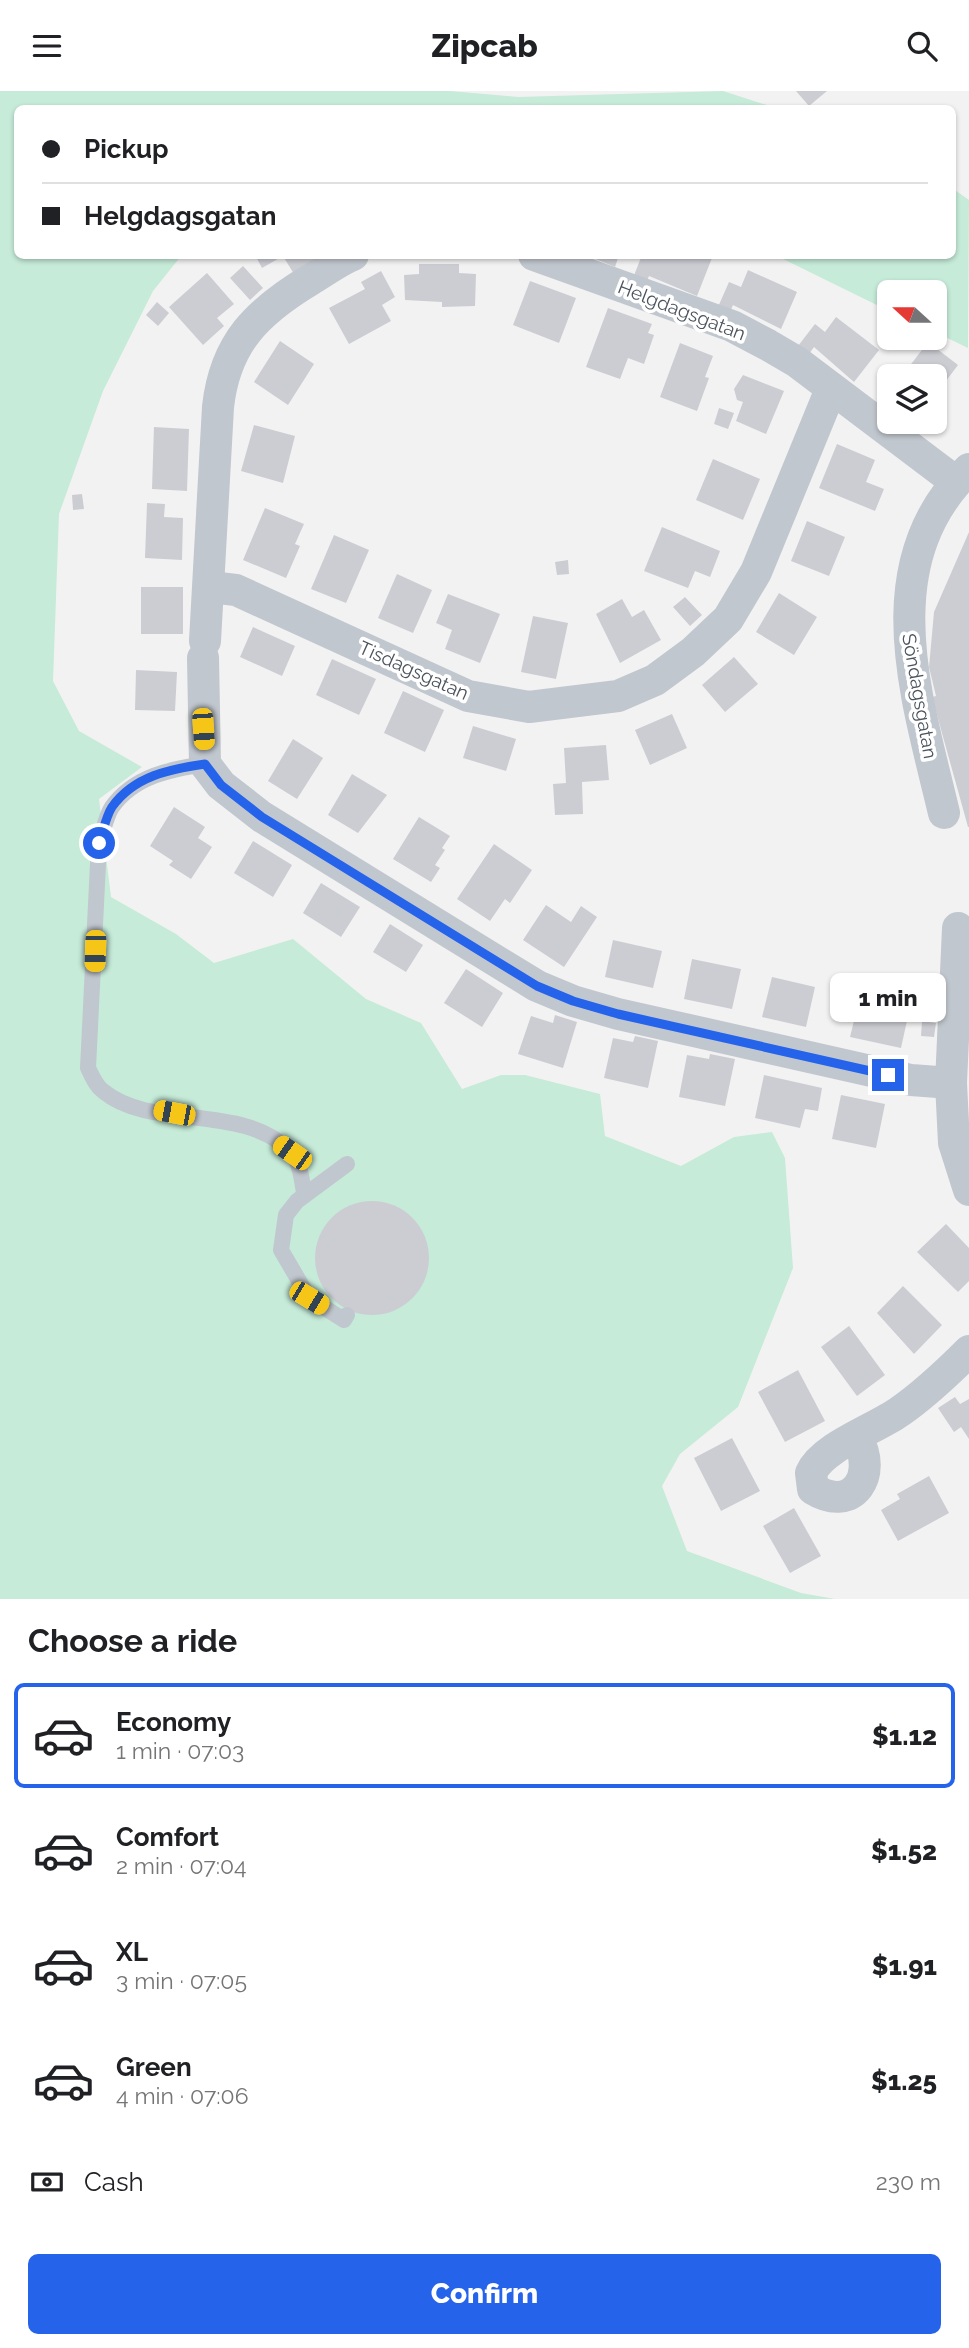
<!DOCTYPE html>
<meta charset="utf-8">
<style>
body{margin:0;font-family:Raleway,sans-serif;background:#f6f6f6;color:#202124;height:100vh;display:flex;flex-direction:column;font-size:26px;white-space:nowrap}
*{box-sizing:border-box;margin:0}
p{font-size:23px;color:#757577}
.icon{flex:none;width:38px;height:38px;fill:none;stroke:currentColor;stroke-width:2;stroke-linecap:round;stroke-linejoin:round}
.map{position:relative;height:1508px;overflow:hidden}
.sheet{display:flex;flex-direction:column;background:#fff;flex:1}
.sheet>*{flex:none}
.hud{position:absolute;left:14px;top:14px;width:942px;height:154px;border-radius:10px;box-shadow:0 2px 5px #0004;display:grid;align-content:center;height:154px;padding:0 28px;background:#fff}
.needle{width:46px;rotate:291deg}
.controls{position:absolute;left:877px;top:189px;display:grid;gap:14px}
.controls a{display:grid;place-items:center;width:70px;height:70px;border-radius:10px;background:#fff;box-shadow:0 2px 5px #0004;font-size:35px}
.end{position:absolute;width:32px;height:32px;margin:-16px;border:9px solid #2563eb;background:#fff;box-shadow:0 0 0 4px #fff}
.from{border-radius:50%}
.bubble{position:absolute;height:49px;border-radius:10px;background:#fff;box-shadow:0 2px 5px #0004;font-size:23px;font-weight:800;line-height:49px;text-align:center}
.car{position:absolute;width:21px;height:42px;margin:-21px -10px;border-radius:9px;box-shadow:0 0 5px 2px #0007;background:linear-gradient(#f5c518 24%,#345 0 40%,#f5c518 0 76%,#345 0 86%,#f5c518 0)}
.hud b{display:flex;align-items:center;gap:24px;height:66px;font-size:26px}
.hud b+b{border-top:2px solid #e0e0e0}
.hud i{width:18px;height:18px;background:#202124}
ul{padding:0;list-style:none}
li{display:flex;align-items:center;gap:21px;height:105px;margin:0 14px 10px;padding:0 14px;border:4px solid transparent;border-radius:10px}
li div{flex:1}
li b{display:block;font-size:26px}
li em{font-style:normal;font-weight:800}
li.on{border-color:#2563eb}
li>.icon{width:63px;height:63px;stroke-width:1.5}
h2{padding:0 28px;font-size:32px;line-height:84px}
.pay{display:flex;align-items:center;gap:18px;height:77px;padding:0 28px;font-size:26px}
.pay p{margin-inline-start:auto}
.primary-button{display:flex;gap:14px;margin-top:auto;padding:14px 28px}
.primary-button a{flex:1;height:80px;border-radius:10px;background:#2563eb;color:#fff;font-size:28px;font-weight:800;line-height:80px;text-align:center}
header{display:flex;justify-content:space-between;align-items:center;height:91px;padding:0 28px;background:#fff;font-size:32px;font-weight:800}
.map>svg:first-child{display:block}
.green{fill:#c6ebd9}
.building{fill:#cccdd3}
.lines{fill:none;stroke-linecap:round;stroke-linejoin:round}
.service{stroke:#c1c7ce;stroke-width:16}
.minor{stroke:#c1c7ce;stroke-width:32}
.route{stroke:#2563eb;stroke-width:9}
.labels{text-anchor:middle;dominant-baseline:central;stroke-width:7;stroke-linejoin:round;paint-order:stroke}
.street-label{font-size:19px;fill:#4b535d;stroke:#fff}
</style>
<header><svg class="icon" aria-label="menu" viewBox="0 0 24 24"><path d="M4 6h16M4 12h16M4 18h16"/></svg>Zipcab<svg class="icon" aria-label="search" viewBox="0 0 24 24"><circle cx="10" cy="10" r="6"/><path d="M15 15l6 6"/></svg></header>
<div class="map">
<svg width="969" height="1508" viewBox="0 0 969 1508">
<rect width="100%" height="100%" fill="#f3f2f2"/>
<!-- green -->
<g class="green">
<path d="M0,0H450L518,6L723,0L776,17L18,18V164L181,165L153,200L103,300L59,423L53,590L79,640L142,676L99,708L111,806L176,843L214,872L293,848L366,908L421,932L462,998L501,984H525L600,1003L605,1045L681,1075L734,1046L772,1041L785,1067L793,1177L738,1316L680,1363L662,1395L687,1460L801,1502L835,1508H0Z"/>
<path d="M952,97L969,109L968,257L935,241L934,201H889V220L777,165L952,164Z"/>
</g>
<!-- building -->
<g class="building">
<path d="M796,0H827L809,15Z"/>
<path d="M255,164H313L317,171L294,183L283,165L262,177Z"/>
<path d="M586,164H619L615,176Z"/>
<path d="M642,164H705L712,167L697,205L649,185L646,192L633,187Z"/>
<path d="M419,173H459V182L476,183L475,215L442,216V211L405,209L404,184L419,183Z"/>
<path d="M243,175L263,197L250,209L230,187Z"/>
<path d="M748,179L797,201L781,238L733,214L730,221L718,216L729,191L741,196Z"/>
<path d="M381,180L395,206L382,214L391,230L349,253L329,217L365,198L361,191Z"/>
<path d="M207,182L234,213L217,227L224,235L203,254L169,216Z"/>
<path d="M530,190L576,207L559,252L513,234Z"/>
<path d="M157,211L169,222L158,235L146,224Z"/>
<path d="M608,217L652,233L648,242L654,244L644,273L628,267L620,288L586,276Z"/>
<path d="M836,226L879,259L854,291L814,256L809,263L798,255L815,233L825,241Z"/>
<path d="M280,250L314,273L288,314L254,291Z"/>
<path d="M928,251L958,274L936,303L938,305L934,310V285H902Z"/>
<path d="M680,252L713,265L705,286L709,287L697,320L660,306Z"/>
<path d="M743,284L784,300L766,343L736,330L743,311L737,309L734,298Z"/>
<path d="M719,317L734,322L728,338L714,333Z"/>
<path d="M254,334L295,345L283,392L241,380Z"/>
<path d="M154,336L189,338L187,400L152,398Z"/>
<path d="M837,353L875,369L866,391L884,398L875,420L819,397Z"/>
<path d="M713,368L760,388L743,429L696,409Z"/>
<path d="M82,403L84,418L73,419L72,404Z"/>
<path d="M147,412L165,413L164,426L183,427L182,469L145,467Z"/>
<path d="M265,417L304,433L295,453L300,455L286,487L243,469Z"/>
<path d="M807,430L845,446L829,485L791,470Z"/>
<path d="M662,436L720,460L710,486L695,480L688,497L644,480Z"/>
<path d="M969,441V736H968L932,606L936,605L929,576L934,521Z"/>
<path d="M334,444L369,459L346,512L311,498Z"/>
<path d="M568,469L569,483L557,484L555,471Z"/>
<path d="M397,483L432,499L413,542L378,527Z"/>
<rect x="141" y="496" width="42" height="47"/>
<path d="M779,502L817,526L794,564L756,541Z"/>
<path d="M448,503L500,523L480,572L445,558L452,539L436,532Z"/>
<path d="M685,506L702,524L690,535L673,516Z"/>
<path d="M622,508L632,526L644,519L661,549L620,572L596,523Z"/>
<path d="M533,525L568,532L556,588L521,581Z"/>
<path d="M253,536L295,555L282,585L240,566Z"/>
<path d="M734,566L758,593L725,621L702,594Z"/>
<path d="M332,568L376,588L359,624L316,604Z"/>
<path d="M136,579L177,581L175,620L135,619Z"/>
<path d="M403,600L444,619L425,661L384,642Z"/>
<path d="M672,623L687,657L650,674L635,639Z"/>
<path d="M473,635L516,648L506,680L463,667Z"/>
<path d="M293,648L323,667L297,708L268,690Z"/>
<path d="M606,654L609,689L582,691L583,723L555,724L553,693L566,692L564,657Z"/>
<path d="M352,683L387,704L358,742L328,724Z"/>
<path d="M174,716L205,736L198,747L212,756L191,788L169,774L173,770L150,755Z"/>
<path d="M419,726L450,745L442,757L445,759L435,774L440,777L431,791L393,768Z"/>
<path d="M253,750L292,774L273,806L234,782Z"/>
<path d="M494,753L532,779L510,812L505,808L490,830L457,808Z"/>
<path d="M321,792L360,816L341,846L303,822Z"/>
<path d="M546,814L571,831L581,815L597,826L564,876L523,849Z"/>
<path d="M390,833L423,854L406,881L373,861Z"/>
<path d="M613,849L662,860L653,897L605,886Z"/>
<path d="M692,868L741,878L732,918L684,908Z"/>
<path d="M466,878L503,902L482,936L444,912Z"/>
<path d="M772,886L815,896L806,936L762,926Z"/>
<path d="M882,898L908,904L905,915L910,916L901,957L850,946L861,901L881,905Z"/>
<path d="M555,924L577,931L563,977L518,963L531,925L553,932Z"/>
<path d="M922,930L936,932L934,946L921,945Z"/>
<path d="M635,945L658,950L648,997L604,987L613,947L633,951Z"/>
<path d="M710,963L735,968L725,1015L679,1006L687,964L709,968Z"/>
<path d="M764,984L822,997L818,1020L805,1018L800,1037L755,1027Z"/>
<path d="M841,1004L885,1013L876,1057L832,1048Z"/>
<circle cx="372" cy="1167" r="57"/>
<path d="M946,1133L969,1157V1190L958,1201L917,1161Z"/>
<path d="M903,1195L942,1234L914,1263L877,1222Z"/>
<path d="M849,1235L885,1284L857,1305L821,1256Z"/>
<path d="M798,1279L825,1330L785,1351L758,1301Z"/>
<path d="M955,1306L960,1313L969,1308V1348L961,1336L954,1341L938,1317Z"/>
<path d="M732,1347L760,1400L721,1420L694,1367Z"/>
<path d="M929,1385L949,1422L898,1450L881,1419L900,1408L897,1403Z"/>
<path d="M794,1417L821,1465L790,1482L763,1435Z"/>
</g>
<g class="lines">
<!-- service -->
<g class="service">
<path d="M205,673C171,678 134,685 112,716C106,725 103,741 99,752L88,977C92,985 96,995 103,1000C151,1040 243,1011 291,1061C300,1071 302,1089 304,1102"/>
<path d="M347,1073L297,1110L286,1124L281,1159L309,1207L344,1229L347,1224"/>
</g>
<!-- minor -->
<g class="minor">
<path d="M534,164L732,235L768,254L797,271L956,391"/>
<path d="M210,496L236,499L468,605L529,616L618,605L655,589L693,561L728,528L756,481L831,298"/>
<path d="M205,550L218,316C225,252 257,221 310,189C324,181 338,170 353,164"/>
<path d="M203,567L205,673L221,694L262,726L537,895L573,910L618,923L911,989L951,992"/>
<path d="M944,722C917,607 871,473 969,378"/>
<path d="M958,837L951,992L954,1052L969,1099"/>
<path d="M857,1347C878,1383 854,1423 813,1398L811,1382C822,1356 875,1338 899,1321C925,1303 947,1282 969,1260"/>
</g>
</g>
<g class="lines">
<!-- route -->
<path class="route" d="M99,752C103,741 106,725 112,716C134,685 170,678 205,673L221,694L262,726L537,895L573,910L618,923L888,984"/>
</g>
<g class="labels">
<!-- street labels -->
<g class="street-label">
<text transform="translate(682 219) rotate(21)">Helgdagsgatan</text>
<text transform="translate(414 579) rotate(24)">Tisdagsgatan</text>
<text transform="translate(920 605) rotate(80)">Söndagsgatan</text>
</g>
</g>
</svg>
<div class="controls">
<a><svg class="needle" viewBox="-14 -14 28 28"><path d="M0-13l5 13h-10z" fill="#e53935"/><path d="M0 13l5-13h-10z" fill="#757577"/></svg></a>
<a><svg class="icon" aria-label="layers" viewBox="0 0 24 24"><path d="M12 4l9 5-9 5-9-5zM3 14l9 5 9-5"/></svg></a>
</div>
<i class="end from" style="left:99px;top:752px"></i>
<i class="end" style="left:888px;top:984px"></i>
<div class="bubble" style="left:830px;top:882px;width:116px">1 min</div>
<i class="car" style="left:203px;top:638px;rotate:176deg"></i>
<i class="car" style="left:95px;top:860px;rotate:182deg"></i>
<i class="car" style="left:174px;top:1022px;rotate:281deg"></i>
<i class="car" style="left:292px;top:1062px;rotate:305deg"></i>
<i class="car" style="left:309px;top:1207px;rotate:121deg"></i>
<div class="hud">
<b><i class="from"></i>Pickup</b>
<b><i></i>Helgdagsgatan</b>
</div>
</div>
<section class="sheet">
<h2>Choose a ride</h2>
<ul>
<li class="on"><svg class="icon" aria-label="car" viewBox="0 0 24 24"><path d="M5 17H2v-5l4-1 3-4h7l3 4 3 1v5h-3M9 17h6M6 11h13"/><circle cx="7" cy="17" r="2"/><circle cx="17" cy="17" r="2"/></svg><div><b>Economy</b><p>1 min · 07:03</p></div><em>$1.12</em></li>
<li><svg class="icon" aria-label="car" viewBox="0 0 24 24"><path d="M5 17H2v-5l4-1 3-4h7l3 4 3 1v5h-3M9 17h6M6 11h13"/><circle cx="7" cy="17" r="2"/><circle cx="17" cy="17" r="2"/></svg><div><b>Comfort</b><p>2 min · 07:04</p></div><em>$1.52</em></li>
<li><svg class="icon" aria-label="car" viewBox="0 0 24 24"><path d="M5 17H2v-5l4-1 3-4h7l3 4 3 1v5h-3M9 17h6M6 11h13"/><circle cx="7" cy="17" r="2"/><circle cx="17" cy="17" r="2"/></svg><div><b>XL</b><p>3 min · 07:05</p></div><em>$1.91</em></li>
<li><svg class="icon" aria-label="car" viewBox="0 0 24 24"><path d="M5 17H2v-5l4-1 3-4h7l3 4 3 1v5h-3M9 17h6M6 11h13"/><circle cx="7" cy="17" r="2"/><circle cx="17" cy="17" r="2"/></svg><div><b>Green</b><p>4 min · 07:06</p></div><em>$1.25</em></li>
</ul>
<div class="pay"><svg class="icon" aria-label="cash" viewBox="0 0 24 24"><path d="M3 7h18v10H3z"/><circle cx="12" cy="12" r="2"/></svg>Cash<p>230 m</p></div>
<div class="primary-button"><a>Confirm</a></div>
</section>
